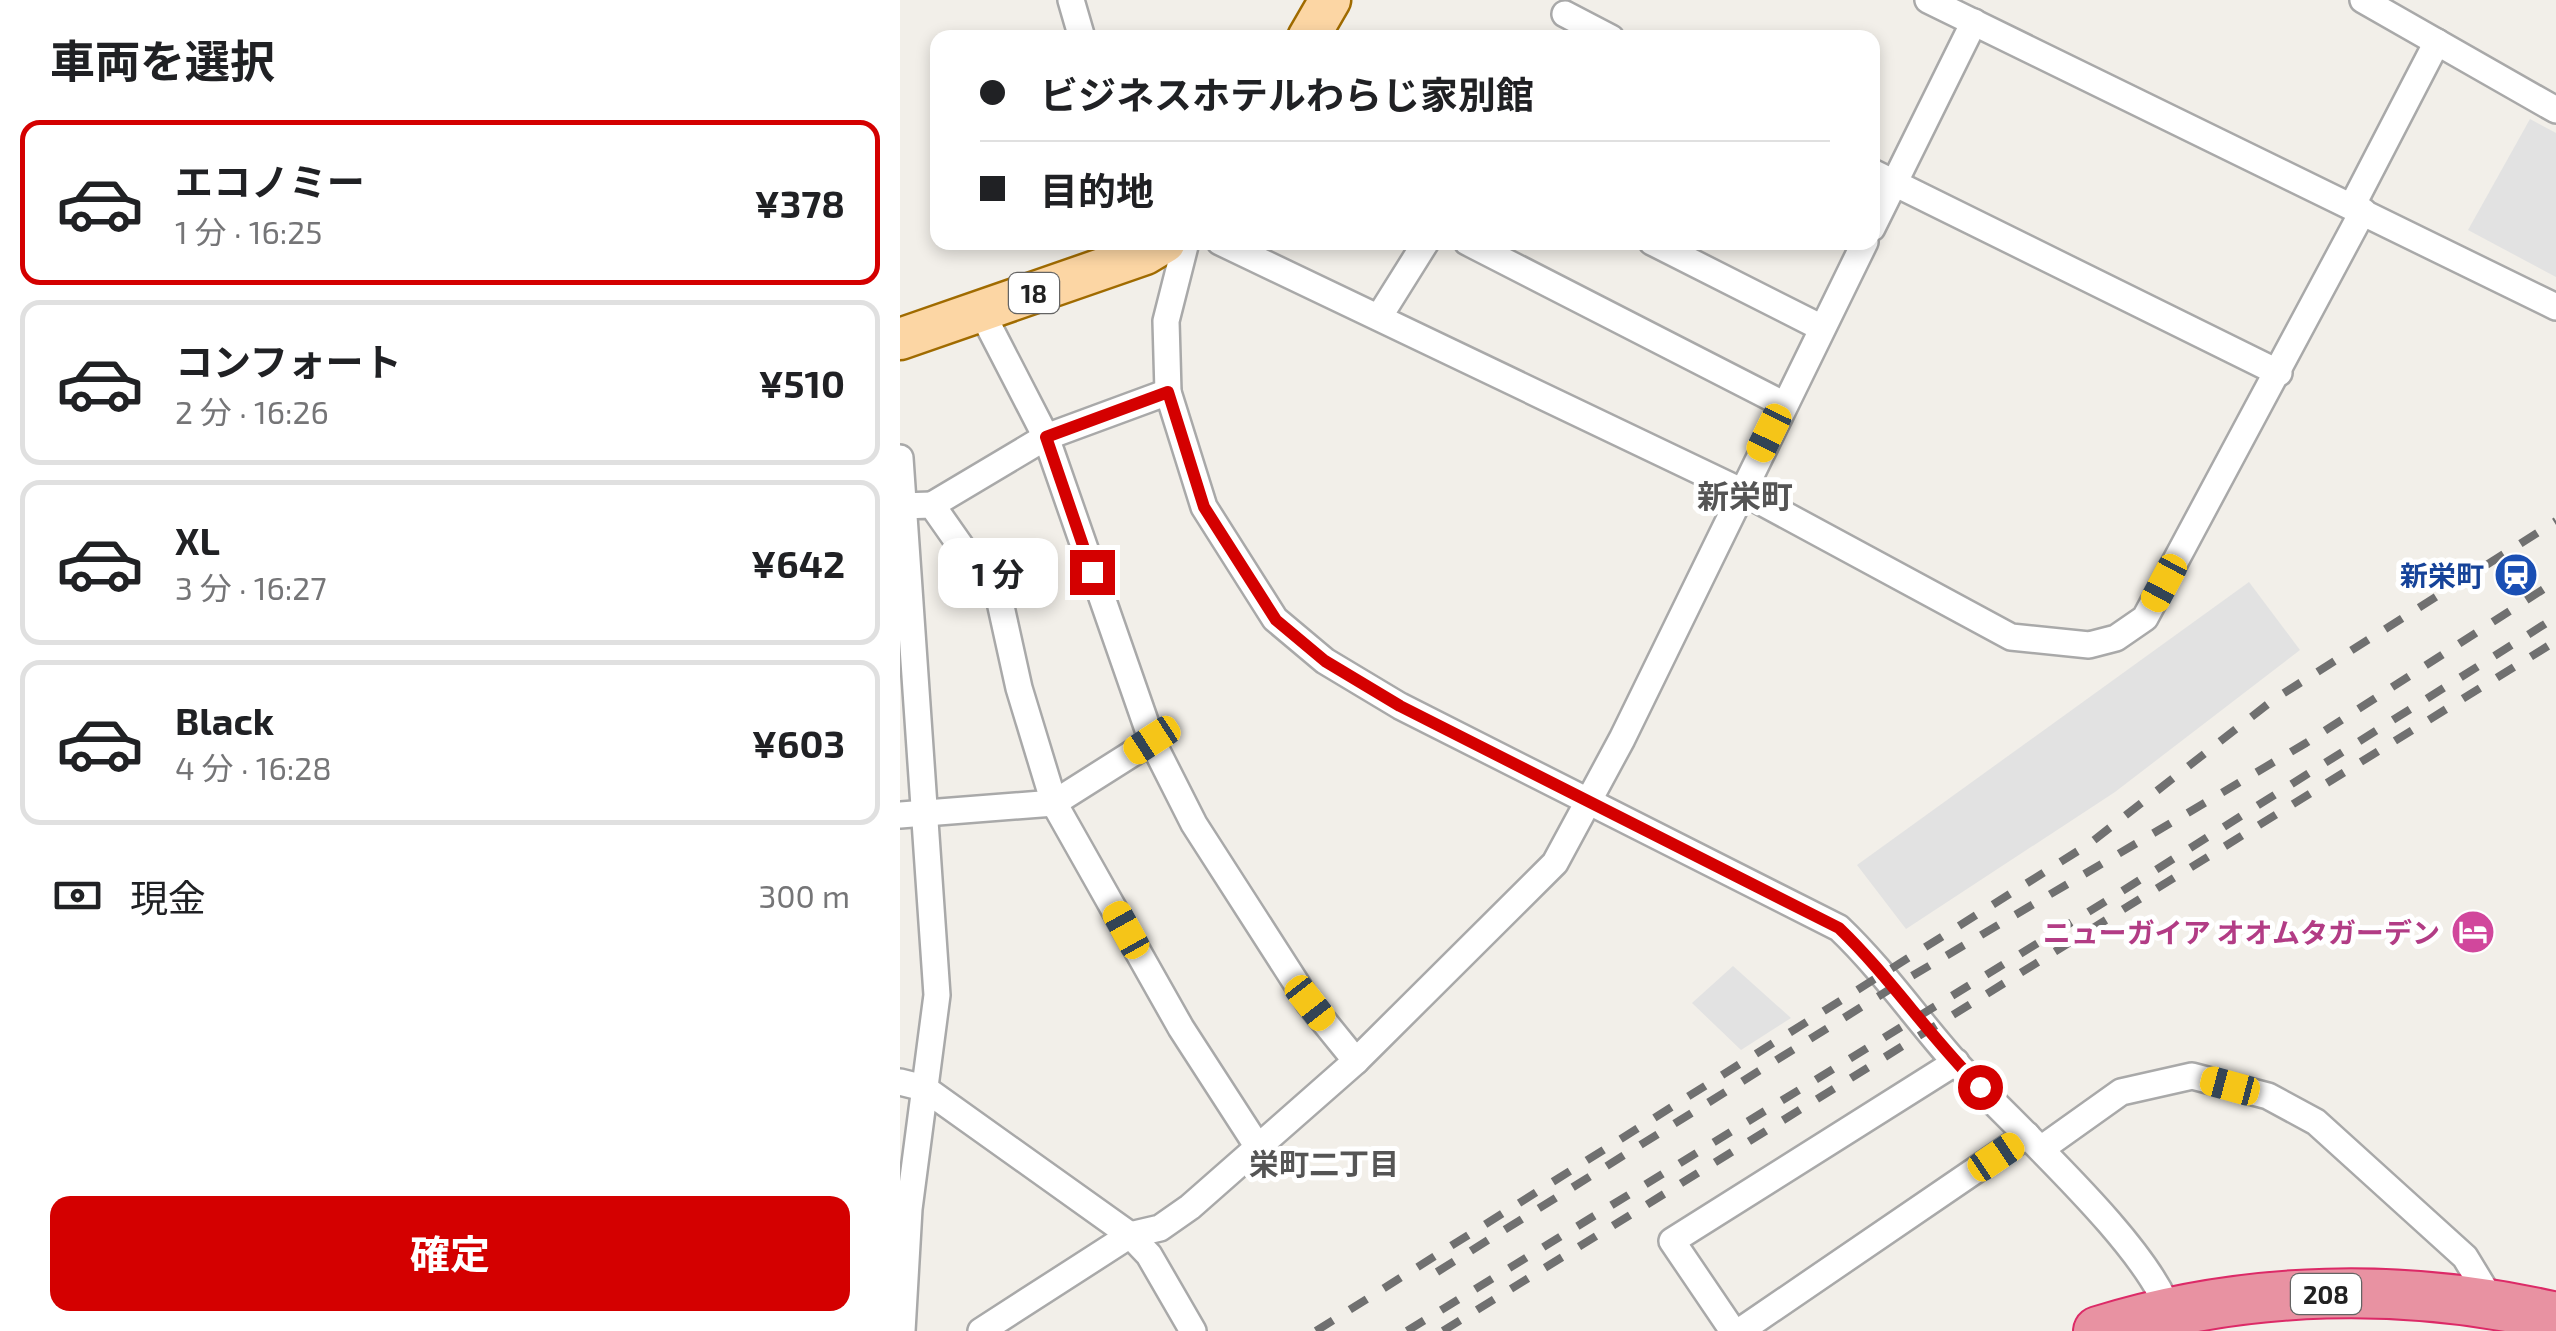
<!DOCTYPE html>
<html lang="ja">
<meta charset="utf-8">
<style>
body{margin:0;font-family:"Exo 2","Noto Sans JP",sans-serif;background:#f6f6f6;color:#202124;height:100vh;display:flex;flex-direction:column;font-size:38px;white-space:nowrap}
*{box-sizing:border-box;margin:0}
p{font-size:32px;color:#757577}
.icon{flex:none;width:55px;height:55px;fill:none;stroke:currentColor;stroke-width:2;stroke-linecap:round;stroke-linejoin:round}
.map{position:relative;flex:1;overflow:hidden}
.sheet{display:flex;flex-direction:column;background:#fff;width:900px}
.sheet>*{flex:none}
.hud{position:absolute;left:30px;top:30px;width:950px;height:220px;border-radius:20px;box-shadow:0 5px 15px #0003;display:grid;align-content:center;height:220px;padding:0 50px;background:#fff}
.end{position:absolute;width:45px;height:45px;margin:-22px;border:12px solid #d40000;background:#fff;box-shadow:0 0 0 5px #fff}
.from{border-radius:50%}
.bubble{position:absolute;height:70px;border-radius:20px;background:#fff;box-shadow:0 5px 15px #0003;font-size:32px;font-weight:700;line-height:70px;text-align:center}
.car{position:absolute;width:30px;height:60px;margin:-30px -15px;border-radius:12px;box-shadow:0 0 8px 2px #0007;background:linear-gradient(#f5c518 24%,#345 0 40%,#f5c518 0 76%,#345 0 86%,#f5c518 0)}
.hud b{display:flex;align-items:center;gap:35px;height:95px;font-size:38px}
.hud b+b{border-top:2px solid #e0e0e0}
.hud i{width:25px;height:25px;background:#202124}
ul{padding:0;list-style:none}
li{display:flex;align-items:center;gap:30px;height:165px;margin:0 20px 15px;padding:0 30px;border:5px solid #e0e0e0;border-radius:20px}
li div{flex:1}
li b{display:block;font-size:38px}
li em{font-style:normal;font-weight:700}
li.selected{border-color:#d40000}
li>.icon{width:90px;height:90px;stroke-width:1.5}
h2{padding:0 50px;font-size:45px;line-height:120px}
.pay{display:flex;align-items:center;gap:25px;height:110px;padding:0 50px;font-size:38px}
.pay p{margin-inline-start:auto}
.button{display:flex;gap:20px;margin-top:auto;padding:20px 50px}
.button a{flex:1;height:115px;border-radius:20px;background:#d40000;color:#fff;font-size:40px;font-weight:700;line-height:115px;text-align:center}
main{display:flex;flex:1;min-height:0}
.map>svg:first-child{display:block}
.parking{fill:#e2e2e2}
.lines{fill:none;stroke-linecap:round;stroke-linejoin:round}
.street-casing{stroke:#a9a9a9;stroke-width:30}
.primary-casing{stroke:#a06b00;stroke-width:45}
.highway-casing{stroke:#dc2a67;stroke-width:52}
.street{stroke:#fff;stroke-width:25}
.primary{stroke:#fcd6a4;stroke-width:40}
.highway{stroke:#e892a2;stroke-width:48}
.rail{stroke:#707070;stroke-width:8;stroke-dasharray:20 20;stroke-linecap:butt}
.route{stroke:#d40000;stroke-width:12}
.labels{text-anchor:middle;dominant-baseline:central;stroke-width:10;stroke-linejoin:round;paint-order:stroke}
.shield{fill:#fff;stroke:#646464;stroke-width:2.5}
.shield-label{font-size:25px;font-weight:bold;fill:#222}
.transit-label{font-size:28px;font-weight:bold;fill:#164399;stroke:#fff;text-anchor:end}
.hotel-label{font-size:28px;font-weight:bold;fill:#b23c85;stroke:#fff;text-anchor:end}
.neighbourhood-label{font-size:30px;font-weight:bold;fill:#555;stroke:#fff}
.quarter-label{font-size:32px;font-weight:bold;fill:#555;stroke:#fff}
</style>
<main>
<section class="sheet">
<h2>車両を選択</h2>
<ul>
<li class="selected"><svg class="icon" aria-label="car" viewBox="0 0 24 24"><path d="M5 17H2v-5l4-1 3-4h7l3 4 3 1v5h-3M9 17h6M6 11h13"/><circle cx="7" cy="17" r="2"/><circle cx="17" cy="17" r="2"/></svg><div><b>エコノミー</b><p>1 分 · 16:25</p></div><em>¥378</em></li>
<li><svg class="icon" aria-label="car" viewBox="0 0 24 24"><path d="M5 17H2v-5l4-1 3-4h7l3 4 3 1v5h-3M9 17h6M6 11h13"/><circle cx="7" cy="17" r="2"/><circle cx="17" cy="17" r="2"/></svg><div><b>コンフォート</b><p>2 分 · 16:26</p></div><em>¥510</em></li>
<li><svg class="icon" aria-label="car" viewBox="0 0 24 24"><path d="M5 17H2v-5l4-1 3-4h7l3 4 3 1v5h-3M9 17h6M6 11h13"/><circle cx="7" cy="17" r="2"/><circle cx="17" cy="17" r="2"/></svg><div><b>XL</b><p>3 分 · 16:27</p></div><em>¥642</em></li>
<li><svg class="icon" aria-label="car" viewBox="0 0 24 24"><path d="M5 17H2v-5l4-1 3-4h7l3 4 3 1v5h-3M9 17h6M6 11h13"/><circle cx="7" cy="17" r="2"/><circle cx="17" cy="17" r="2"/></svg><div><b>Black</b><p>4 分 · 16:28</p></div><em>¥603</em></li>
</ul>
<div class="pay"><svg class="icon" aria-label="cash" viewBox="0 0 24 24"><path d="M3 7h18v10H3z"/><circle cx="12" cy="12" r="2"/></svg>現金<p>300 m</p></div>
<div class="button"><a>確定</a></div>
</section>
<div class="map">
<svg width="1656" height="1331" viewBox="0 0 1656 1331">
<rect width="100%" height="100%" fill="#f2efe9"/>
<!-- parking -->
<g class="parking">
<path d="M1630,119L1656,133V277L1568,230Z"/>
<path d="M1349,582L1400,650L1215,792L1006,929L957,865Z"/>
<path d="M833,966L891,1018L841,1050L792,1003Z"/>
</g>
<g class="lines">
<defs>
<g id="street">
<path d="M171,0L182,38"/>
<path d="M1028,0L1656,307"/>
<path d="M1463,0L1656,110"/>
<path d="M665,14L711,38"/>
<path d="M972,172L1379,373"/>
<path d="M1452,206L1537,42"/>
<path d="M972,228L1074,22"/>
<path d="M286,242L266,321L268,392L304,507L375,619L425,661L500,706L939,928C982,969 1015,1017 1054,1061C1107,1120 1253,1248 1271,1318"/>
<path d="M320,242L841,491L1111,637L1189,645L1216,638L1245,618L1463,211"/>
<path d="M567,242L883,404"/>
<path d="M752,242L922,328"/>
<path d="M81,311L146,437L252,741L294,824L409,1003L456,1061"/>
<path d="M479,317L526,242"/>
<path d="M0,458L37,995L9,1209L2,1331"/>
<path d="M32,505L146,437L268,392"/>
<path d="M0,506L32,505L100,602L119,688L154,803L281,1028L356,1144"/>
<path d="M0,815L154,803L252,741"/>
<path d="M0,1082L24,1088L230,1235L249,1255L293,1331"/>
<path d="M1141,1149L1221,1092L1292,1076L1368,1096L1416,1122L1565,1257L1593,1303"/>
<path d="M81,1331L230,1235L260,1228L290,1207L456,1061L655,863L722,739L965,242"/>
<path d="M833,1331L772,1241L1056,1062"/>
<path d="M840,1331L1127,1135"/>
</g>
<g id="primary">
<path d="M408,38L430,0"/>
<path d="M0,339L245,254L265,242"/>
</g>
<path id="highway" d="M1198,1331C1346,1285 1506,1282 1656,1317"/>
</defs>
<!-- street casing -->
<use href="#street" class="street-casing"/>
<!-- primary casing -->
<use href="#primary" class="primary-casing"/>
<!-- highway casing -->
<use href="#highway" class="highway-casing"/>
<!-- street -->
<use href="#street" class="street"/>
<!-- primary -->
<use href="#primary" class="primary"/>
<!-- highway -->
<use href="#highway" class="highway"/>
<!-- rail -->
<g class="rail">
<path d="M537,1272L995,986L1406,743L1656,581"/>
<path d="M416,1331L1189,844L1373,700L1656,521"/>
<path d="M507,1331L1216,895L1656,617"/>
<path d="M543,1331L1656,641"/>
</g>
</g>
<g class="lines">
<!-- route -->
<path class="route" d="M192,572L146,437L268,392L304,507L376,620L425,661L500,706L939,928C990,977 1029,1036 1080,1087"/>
</g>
<!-- icons -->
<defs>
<symbol id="station-disc" viewBox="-11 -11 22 22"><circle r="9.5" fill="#1a4fb4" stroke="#fff"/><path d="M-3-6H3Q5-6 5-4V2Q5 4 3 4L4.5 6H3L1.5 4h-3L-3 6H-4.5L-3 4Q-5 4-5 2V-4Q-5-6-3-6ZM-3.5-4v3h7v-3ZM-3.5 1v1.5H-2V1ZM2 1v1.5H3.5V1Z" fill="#fff"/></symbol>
<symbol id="hotel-disc" viewBox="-11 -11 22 22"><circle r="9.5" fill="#d1479c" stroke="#fff"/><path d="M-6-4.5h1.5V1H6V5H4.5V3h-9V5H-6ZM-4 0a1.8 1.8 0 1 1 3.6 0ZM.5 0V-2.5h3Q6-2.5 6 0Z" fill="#fff"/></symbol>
</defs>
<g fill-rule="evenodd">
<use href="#station-disc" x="1591" y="550" width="50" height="50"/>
<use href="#hotel-disc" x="1548" y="907" width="50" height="50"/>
</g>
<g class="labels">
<!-- shield labels -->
<g class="shield">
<rect x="109" y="273" width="50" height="40" rx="8"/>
<rect x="1391" y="1274" width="70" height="40" rx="8"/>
</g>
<g class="shield-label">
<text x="134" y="293">18</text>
<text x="1426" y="1294">208</text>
</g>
<!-- transit labels -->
<g class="transit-label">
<text x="1584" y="575">新栄町</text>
</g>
<!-- hotel labels -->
<g class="hotel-label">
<text x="1540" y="932">ニューガイア オオムタガーデン</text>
</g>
<!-- neighbourhood labels -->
<g class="neighbourhood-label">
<text x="424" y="1163">栄町二丁目</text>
</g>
<!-- quarter labels -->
<g class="quarter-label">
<text x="845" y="495">新栄町</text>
</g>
</g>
</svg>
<i class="end from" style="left:1080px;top:1087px"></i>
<i class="end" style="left:192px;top:572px"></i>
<div class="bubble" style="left:38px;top:538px;width:120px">1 分</div>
<i class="car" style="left:869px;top:433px;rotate:206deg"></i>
<i class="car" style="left:1264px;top:583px;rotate:208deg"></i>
<i class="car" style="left:252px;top:740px;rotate:237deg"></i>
<i class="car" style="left:226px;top:930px;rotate:331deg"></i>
<i class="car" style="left:410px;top:1003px;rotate:142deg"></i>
<i class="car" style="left:1330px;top:1086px;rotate:285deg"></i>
<i class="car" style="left:1096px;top:1157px;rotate:56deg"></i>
<div class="hud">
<b><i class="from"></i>ビジネスホテルわらじ家別館</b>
<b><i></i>目的地</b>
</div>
</div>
</main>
